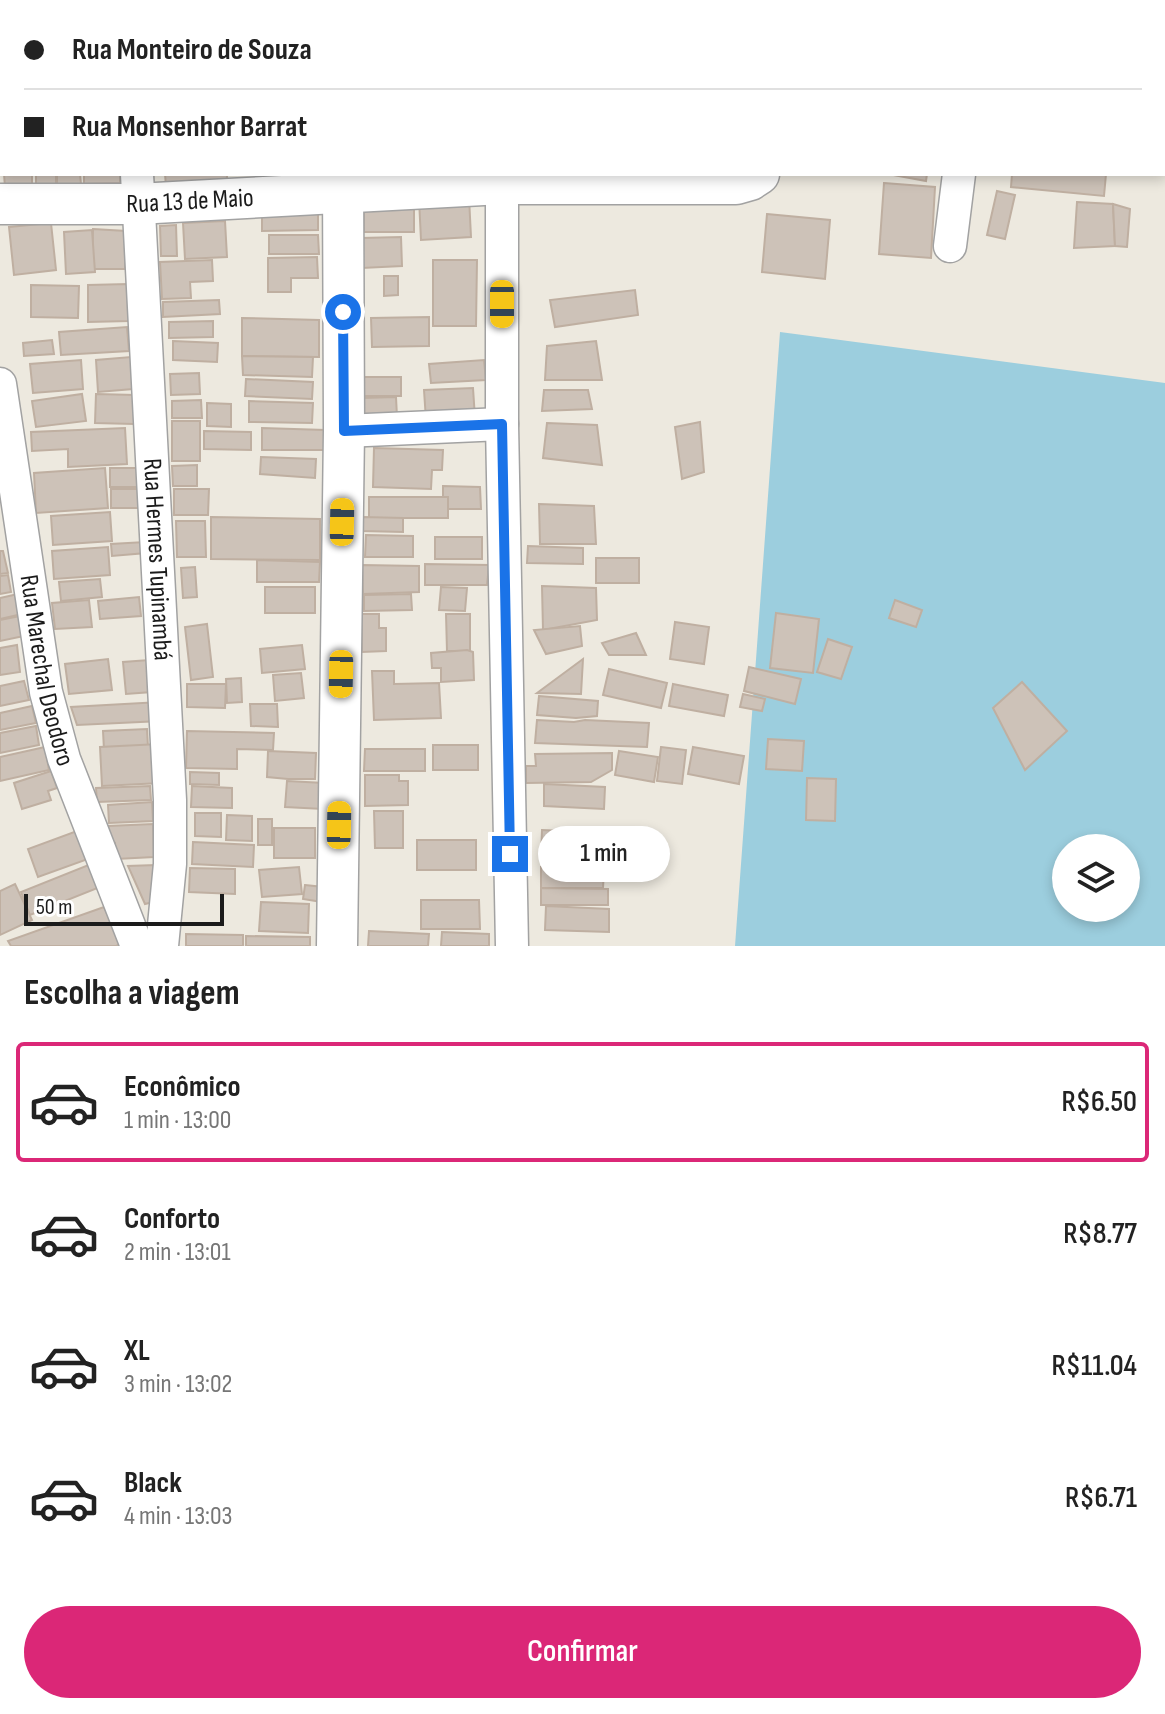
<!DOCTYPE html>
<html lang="pt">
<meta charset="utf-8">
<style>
body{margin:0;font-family:"Sofia Sans Condensed",sans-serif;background:#f2f2f2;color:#222;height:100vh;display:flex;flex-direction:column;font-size:30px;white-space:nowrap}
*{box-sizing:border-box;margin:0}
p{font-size:26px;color:#767676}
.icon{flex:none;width:44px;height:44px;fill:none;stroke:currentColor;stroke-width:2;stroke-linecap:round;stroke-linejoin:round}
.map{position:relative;height:946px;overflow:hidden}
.panel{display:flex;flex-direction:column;background:#fff;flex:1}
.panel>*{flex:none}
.banner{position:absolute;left:0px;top:0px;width:1166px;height:176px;box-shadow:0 4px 12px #0003;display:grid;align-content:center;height:176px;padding:0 24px;background:#fff}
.controls{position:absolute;left:1052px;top:834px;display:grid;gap:16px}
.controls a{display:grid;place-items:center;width:88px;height:88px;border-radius:50%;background:#fff;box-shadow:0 4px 12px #0003;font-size:40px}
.scale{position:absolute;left:24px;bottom:20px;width:200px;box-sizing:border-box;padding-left:8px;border:4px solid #1b1b1b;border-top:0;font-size:22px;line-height:28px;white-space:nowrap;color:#1b1b1b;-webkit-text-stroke:6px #fff;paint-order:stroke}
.end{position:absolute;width:36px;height:36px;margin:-18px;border:10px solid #1a73e8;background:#fff;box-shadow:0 0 0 4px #fff}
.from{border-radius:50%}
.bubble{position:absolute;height:56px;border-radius:28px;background:#fff;box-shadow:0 4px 12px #0003;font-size:26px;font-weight:600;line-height:56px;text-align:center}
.car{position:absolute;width:24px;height:48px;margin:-24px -12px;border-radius:10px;box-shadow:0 0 6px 2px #0007;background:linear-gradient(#f5c518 24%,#345 0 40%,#f5c518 0 76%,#345 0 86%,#f5c518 0)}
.banner b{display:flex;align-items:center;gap:28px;height:76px;font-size:30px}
.banner b+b{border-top:2px solid #e0e0e0}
.banner i{width:20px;height:20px;background:#222}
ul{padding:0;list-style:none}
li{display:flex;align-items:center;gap:24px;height:120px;margin:0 16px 12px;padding:0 8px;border:4px solid transparent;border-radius:8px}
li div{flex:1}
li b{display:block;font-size:30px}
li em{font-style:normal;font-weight:600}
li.current{border-color:#db2777}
li>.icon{width:72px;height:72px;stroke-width:1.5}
h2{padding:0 24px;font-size:36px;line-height:96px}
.button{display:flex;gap:16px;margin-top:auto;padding:16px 24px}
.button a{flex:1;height:92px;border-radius:48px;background:#db2777;color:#fff;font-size:32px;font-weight:600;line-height:92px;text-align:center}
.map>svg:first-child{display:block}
.water{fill:#9ccede;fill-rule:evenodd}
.building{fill:#cdc2b8;stroke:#bfafa1;stroke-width:2}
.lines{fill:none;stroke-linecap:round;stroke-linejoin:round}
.minor-casing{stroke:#a2a2a2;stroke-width:35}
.tertiary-casing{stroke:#a2a2a2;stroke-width:43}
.minor{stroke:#fff;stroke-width:32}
.tertiary{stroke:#fff;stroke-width:40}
.route{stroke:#1a73e8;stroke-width:10}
.labels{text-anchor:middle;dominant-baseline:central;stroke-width:6;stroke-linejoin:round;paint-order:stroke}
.street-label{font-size:26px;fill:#1b1b1b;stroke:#fff}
</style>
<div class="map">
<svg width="1165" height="946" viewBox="0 0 1165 946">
<rect width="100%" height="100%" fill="#ede9df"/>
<!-- water -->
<path class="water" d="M780,332L1165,383V946H735ZM1066,848H1126V908H1066Z"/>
<!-- building -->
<g class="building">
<rect x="59" y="0" width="58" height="2"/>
<rect x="247" y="0" width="66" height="2"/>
<rect x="664" y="0" width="60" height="2"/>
<rect x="1021" y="0" width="92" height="2"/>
<path d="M1130,0H1165V64L1164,2H1130Z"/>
<path d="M4,174H32V186L5,187Z"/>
<rect x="36" y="174" width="20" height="11"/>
<path d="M57,174H80L81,184L57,185Z"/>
<path d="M84,174H120V183L84,184Z"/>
<path d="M165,174H227V183L166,186Z"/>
<path d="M888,174H927L926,181Z"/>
<path d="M1012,174H1106L1104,196L1011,187Z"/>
<path d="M884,183L935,187L931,258L879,254Z"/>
<path d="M997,191L1015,195L1005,239L987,235Z"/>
<path d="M469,197L471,237L421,240L419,199Z"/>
<path d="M364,202L414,203V232H364Z"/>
<path d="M1077,202L1113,204L1115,246L1074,248Z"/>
<path d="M1113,204L1130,209L1127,247L1115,246Z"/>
<path d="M318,211V230L262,231V212Z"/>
<path d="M767,214L830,220L825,279L762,272Z"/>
<path d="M225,221L227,257L185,259L183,223Z"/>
<path d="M51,223L56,270L14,275L9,227Z"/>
<path d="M176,225L177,256H161L160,226Z"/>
<path d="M93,229L126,231L125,269H92Z"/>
<path d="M92,230L95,272L66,274L64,232Z"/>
<path d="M269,235H318L319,254H269Z"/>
<path d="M401,237L402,266L362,268L361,238Z"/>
<path d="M317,257L318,278H291V292H268V258Z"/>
<path d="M212,260L213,281L190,282L191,298L162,299L160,262Z"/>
<path d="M433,260H477L476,326H433Z"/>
<path d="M384,276H398V295L384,296Z"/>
<path d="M128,284L129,321L88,322V285Z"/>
<path d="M31,285L79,286L78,318L31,317Z"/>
<path d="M635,290L638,315L555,327L550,300Z"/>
<path d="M219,300L220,314L163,317V302Z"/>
<path d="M429,317V346L372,347L371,318Z"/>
<path d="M242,318L319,320V357L242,356Z"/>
<path d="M213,321V337L169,338V322Z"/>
<path d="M127,327L129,351L61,355L59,332Z"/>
<path d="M52,340L54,354L24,356L23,343Z"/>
<path d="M173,341L218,343L217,362L173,360Z"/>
<path d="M596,341L602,380H545L547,346Z"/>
<path d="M242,356L313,357L312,377L243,375Z"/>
<path d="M131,357L133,389L98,392L96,360Z"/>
<path d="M81,360L83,389L33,393L30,364Z"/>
<path d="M484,360L486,380L431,383L429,364Z"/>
<path d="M199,373L200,394L171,395L170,374Z"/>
<rect x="364" y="377" width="37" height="19"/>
<path d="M246,379L313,382L312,399L245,396Z"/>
<path d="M473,388L475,418L426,420L424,390Z"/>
<path d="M544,390H588L592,409L542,411Z"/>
<path d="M82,394L86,421L36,427L32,401Z"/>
<path d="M96,394L135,395L134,424L95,423Z"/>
<path d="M396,397L397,417L363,418L362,398Z"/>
<path d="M201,400L202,418H172V401Z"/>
<path d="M249,401L313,403L312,423L249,422Z"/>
<path d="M207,403L231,404V427L207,426Z"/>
<rect x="172" y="421" width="28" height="40"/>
<path d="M700,422L704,472L682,479L675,427Z"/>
<path d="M547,423L597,425L602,465L543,458Z"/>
<path d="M125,428L127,464L68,467V449L32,451L31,432Z"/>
<path d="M262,428L325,430L324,450H262Z"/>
<path d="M204,431L251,432V450L204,449Z"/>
<path d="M374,448L443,450L442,470H432L431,489L373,487Z"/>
<path d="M261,457L316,459L315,478L260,474Z"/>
<path d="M197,465V486H173L172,466Z"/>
<path d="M105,468L108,508L36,513L34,473Z"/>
<rect x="110" y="468" width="32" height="19"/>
<path d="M443,486L480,487L481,509H443Z"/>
<rect x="111" y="489" width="33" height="19"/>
<path d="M174,489H209L208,515H174Z"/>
<rect x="369" y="497" width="79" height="21"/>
<path d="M539,504L594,506L596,544H540Z"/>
<path d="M110,512L112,541L53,545L51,516Z"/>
<path d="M211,517L320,519V560L211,559Z"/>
<path d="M363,517L403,518V532L362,531Z"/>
<path d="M176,521H205L206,557H177Z"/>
<path d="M366,535L413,536V557H365Z"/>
<rect x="435" y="537" width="47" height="22"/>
<path d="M145,542L146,553L112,556L111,544Z"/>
<path d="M528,546L583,548V564L527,563Z"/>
<path d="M108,547L110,575L54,579L52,551Z"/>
<path d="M0,551H3L8,573L0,574Z"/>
<rect x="596" y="558" width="43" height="25"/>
<path d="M257,560L320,562L319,582H257Z"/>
<path d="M425,564L489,565L487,585H425Z"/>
<path d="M362,565L419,566V592L363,594Z"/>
<path d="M195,567L197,597L183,598L181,568Z"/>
<path d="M8,575L11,592L0,594V576Z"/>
<path d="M100,579L102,597L61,601L59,582Z"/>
<path d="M542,586L596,588L597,620L543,630Z"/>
<rect x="265" y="587" width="50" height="26"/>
<path d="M441,587L467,588L465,611L439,610Z"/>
<path d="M18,594L22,614L0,619V598Z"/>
<path d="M411,594L412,610L364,611V595Z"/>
<path d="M139,597L141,616L100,619L98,601Z"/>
<path d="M89,600L92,627L55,629L52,603Z"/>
<path d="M895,600L922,610L916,627L889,618Z"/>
<path d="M776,613L819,619L813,673L770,668Z"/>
<path d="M362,614H379V628H386V651L362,652Z"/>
<path d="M446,614H470V651H447Z"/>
<path d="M20,616L24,636L0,641V620Z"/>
<path d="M675,622L709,627L704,664L670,659Z"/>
<path d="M207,624L213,677L191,680L185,627Z"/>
<path d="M580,626L582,646L546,654L534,630Z"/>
<path d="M636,633L646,655H609L602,643Z"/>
<path d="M828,639L852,647L841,679L817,672Z"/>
<path d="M17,645L20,672L0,675V648Z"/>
<path d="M302,645L305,669L262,673L260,649Z"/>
<path d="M467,650L473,652L474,680L441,682V668H432L431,653Z"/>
<path d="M108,659L112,690L69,694L65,664Z"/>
<path d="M583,659L581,694L537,693Z"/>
<path d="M149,660L152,692L126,694L123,662Z"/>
<path d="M749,667L801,679L795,704L744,691Z"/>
<path d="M609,669L667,683L661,708L603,695Z"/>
<path d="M372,671H394V684L439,683L441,718L374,720Z"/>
<path d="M301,673L304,698L275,701L273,675Z"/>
<path d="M241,678L242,702L227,703L226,679Z"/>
<path d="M24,681L29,700L0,706V686Z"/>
<path d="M1022,682L1067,731L1025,770L993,708Z"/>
<path d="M187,684H226L225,708L187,707Z"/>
<path d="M673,684L728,695L724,716L669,706Z"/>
<path d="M743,694L765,699L762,711L740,707Z"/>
<path d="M539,696L598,701L597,716L576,718L537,715Z"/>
<path d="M160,702L161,721L77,725L71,707Z"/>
<path d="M250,704H277L278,727L251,726Z"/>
<path d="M32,706L36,723L0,730V713Z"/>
<path d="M537,720L574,722L585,720L649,723L647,747L535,743Z"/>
<path d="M36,726L39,745L0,753V733Z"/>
<path d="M147,729L148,747L104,750L103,731Z"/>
<path d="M187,731L274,733L273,750L237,749V769L186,768Z"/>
<path d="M768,739L804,741L802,771L766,769Z"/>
<path d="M159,744L161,783L102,786L100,747Z"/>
<rect x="433" y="745" width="45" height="25"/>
<path d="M45,747L49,770L0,781V757Z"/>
<path d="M661,747L686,750L682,784L657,781Z"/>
<path d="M693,747L744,756L739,784L688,774Z"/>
<path d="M365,749H425V771H364Z"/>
<path d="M268,751L316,753L315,779H288L267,777Z"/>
<path d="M619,751L658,757L654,782L615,775Z"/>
<path d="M612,753V770L591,782L526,783V766H536L535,754Z"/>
<path d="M51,771L57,788L48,791L51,800L22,809L14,783Z"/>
<path d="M190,772L219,773V785L190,784Z"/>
<path d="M365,775H399V781H408V805L365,806Z"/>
<path d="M807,778L836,779L835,821L806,820Z"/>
<path d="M287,781L324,783L323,809L285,807Z"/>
<path d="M544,784L605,787L604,809L544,806Z"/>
<path d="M150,786L151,800L97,802L96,788Z"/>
<path d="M192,786L232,788V808L191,807Z"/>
<path d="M152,802L153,821L109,823L108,805Z"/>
<path d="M374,811H403V848H375Z"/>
<path d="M195,813H221V837L195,836Z"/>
<path d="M227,815L252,816V841L226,840Z"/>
<rect x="258" y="819" width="14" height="26"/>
<path d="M153,824L154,857L116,859L115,843L109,844L108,826Z"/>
<rect x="274" y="828" width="41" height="30"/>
<path d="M542,830L604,833L603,861L541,858Z"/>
<path d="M77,831L88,859L38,877L28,849Z"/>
<rect x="417" y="840" width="59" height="30"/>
<path d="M193,842L254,845L253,867L192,864Z"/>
<path d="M91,864L100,887L30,915L21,892Z"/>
<path d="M156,865L161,900L145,904L128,866Z"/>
<path d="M299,867L302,894L262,897L259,870Z"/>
<path d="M541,867L604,869L603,888H541Z"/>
<path d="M190,868L235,869V894L189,892Z"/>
<path d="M15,884L32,920L0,935V891Z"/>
<path d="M305,885L323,887L322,902L303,899Z"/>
<path d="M541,888L608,889V905H541Z"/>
<path d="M421,900H479L480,929H421Z"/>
<path d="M261,902L309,904L308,933L259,931Z"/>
<path d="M546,906L609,909V932L545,930Z"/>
<path d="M104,907L121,944L116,946H11L8,941Z"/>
<path d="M369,931L429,934L428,946H368Z"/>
<path d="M442,932L489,934V946H441Z"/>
<path d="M186,934L243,935V946H186Z"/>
<path d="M246,936L310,937V946H246Z"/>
</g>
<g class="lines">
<defs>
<g id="minor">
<path d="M135,0V2"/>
<path d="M769,2V0"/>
<path d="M981,2V0"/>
<path id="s1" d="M137,174L170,800V864L162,946"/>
<path d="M502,184V424L512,946"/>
<path d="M950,246L959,174"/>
<path id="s2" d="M0,384L46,692L64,759L137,946"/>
<path d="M344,431L502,424"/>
</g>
<g id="tertiary">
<path d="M350,2V0"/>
<path id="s3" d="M0,204H137L502,184H736L750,180L759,174"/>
<path d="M337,946L344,431L343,174"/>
</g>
</defs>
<!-- minor casing -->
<use href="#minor" class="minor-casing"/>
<!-- tertiary casing -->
<use href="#tertiary" class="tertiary-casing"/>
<!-- minor -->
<use href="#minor" class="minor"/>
<!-- tertiary -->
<use href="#tertiary" class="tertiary"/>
</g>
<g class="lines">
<!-- route -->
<path class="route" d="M343,312L344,431L502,424L510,854"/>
</g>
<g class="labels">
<!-- street labels -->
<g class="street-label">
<text stroke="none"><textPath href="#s3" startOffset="190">Rua 13 de Maio</textPath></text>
<text stroke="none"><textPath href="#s1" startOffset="386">Rua Hermes Tupinambá</textPath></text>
<text stroke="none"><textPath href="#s2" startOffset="290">Rua Marechal Deodoro</textPath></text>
</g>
</g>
</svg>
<div class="controls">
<a><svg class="icon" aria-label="layers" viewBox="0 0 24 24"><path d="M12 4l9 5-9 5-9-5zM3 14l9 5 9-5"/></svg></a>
</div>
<div class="scale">50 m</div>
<i class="end from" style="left:343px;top:312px"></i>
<i class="end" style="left:510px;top:854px"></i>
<div class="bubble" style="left:538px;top:826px;width:132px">1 min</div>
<i class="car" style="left:502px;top:304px;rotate:180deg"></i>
<i class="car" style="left:342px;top:522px;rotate:1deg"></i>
<i class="car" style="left:341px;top:674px;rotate:181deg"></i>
<i class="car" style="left:339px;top:825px;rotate:1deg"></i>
<div class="banner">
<b><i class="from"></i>Rua Monteiro de Souza</b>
<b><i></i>Rua Monsenhor Barrat</b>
</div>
</div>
<section class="panel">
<h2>Escolha a viagem</h2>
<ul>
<li class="current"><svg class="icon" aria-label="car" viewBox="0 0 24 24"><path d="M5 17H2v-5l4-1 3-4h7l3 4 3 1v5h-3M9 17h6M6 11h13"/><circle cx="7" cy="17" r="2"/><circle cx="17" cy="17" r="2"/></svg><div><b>Econômico</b><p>1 min · 13:00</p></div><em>R$6.50</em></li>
<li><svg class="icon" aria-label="car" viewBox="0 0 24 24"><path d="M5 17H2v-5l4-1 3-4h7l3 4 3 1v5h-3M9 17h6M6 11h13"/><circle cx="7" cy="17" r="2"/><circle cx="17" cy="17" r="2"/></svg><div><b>Conforto</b><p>2 min · 13:01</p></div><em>R$8.77</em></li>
<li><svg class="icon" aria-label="car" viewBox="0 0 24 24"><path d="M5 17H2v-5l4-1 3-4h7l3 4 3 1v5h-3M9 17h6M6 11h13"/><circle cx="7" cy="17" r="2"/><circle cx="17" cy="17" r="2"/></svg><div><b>XL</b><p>3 min · 13:02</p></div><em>R$11.04</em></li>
<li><svg class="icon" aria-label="car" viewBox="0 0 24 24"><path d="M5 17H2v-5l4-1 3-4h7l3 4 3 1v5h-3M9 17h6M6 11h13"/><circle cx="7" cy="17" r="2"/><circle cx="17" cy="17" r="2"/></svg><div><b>Black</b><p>4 min · 13:03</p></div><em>R$6.71</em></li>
</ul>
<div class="button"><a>Confirmar</a></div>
</section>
